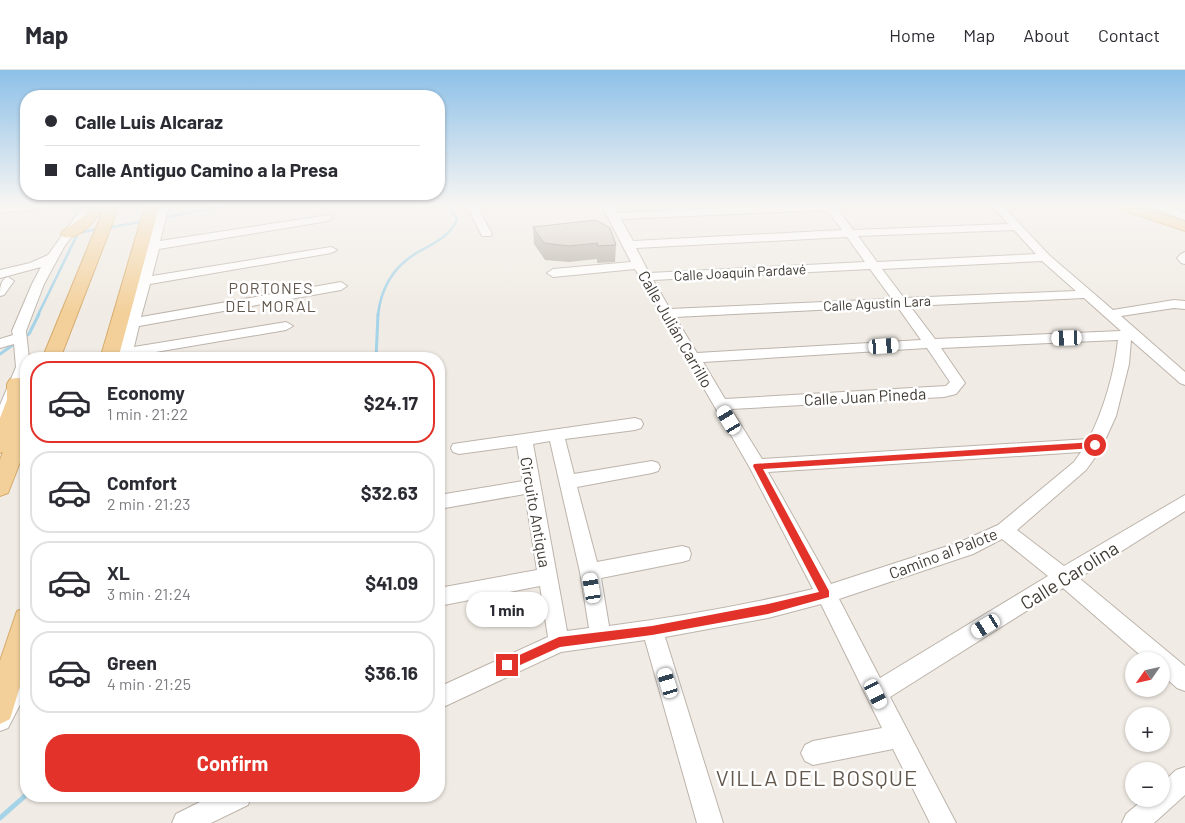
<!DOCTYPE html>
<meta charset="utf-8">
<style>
body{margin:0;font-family:Barlow,sans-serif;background:#f2f2f3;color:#2b2b33;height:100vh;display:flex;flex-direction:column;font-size:19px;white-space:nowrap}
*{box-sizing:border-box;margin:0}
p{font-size:16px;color:#7c7c81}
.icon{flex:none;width:28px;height:28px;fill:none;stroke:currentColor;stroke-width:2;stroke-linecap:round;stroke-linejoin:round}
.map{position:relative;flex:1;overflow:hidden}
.drawer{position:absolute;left:20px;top:282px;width:425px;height:450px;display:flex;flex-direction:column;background:#fff;border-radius:20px;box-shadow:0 1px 4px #0004}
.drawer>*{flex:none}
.banner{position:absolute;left:20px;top:20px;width:425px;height:110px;border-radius:20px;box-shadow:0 1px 4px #0004;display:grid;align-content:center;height:110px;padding:0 25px;background:#fff}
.needle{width:32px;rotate:236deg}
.controls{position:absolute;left:1125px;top:582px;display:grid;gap:10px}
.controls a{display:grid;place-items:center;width:45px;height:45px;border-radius:50%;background:#fff;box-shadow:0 1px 4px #0004;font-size:25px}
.end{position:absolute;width:22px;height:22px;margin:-11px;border:6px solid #e23229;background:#fff;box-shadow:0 0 0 2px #fff}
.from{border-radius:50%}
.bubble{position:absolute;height:35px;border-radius:18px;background:#fff;box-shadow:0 1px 4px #0004;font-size:16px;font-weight:700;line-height:35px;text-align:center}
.car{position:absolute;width:15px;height:30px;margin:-15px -8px;border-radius:6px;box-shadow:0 0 4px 1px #0007;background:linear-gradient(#fff 24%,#345 0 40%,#fff 0 76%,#345 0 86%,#fff 0)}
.banner b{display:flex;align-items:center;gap:18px;height:48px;font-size:19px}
.banner b+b{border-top:1px solid #e1e1e2}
.banner i{width:12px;height:12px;background:#2b2b33}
ul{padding:9px 0 0;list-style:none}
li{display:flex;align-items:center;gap:15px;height:82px;margin:0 10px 8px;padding:0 15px;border:2px solid #e1e1e2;border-radius:20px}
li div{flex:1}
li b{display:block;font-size:19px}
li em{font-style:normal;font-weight:700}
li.on{border-color:#e23229}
li>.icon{width:45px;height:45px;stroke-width:1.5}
.cta{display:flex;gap:10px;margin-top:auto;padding:10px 25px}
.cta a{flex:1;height:58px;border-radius:20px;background:#e23229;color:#fff;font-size:20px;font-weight:700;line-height:58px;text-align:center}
header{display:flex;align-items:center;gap:30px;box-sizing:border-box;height:70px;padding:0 25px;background:#fff;border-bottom:1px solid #e1e1e2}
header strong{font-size:24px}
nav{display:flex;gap:28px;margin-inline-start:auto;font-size:18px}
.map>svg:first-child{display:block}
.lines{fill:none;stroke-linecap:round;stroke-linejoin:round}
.stream-far2{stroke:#a5d3e7;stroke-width:2.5}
.stream-far1{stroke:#a5d3e7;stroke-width:3}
.stream{stroke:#a5d3e7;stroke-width:5}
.minor-casing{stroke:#bdb4ab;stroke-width:2}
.major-casing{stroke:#d5ab6c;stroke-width:2}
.minor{fill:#fff;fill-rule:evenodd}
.major{fill:#f3d09a;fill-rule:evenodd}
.wall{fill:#b5aca3}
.building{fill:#d3c8be;stroke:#948c85}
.route{fill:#e23229}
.labels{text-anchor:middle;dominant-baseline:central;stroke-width:5;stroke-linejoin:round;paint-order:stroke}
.far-street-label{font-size:14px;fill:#413b34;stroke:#fff}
.far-quarter-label{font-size:16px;letter-spacing:1px;fill:#63584d;stroke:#fff}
.street-label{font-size:16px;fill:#413b34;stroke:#fff}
.near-street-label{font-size:19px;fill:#413b34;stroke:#fff}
.near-quarter-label{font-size:22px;letter-spacing:1px;fill:#63584d;stroke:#fff}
</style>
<header>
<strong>Map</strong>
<nav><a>Home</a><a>Map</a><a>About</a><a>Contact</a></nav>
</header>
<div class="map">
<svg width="1185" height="753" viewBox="0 0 1185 753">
<rect width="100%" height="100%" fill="#f0ebe4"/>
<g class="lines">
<!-- stream-far2 -->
<g class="stream-far2">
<path d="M161,148L225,136"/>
<path d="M107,158L145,151"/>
<path d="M38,245L78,163L98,159"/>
<path d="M378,245C381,217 394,196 418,182C434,173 449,167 457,150L450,136"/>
</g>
<!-- stream-far1 -->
<g class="stream-far1">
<path d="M22,268L29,264L39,244"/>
<path d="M0,284L17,272"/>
<path d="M376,289L378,244"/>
</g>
<!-- stream -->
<path class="stream" d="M0,748L26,725"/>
<defs>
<g id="minor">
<path d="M43,136L38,139L0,143V137Z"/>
<path d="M83,136H94L64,177L44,214L26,261L29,289H26V307L8,354L6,358L0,360V335L16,297L14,274L0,278V269L13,265L12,261L32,214L41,197L0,208V200L30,193L48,185Z"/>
<path d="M159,136H169L160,171L328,145L333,148L328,151L159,179L152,206L331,177L337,180L331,183L150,214L141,247L341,212L347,216L341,220L139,256L134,277L286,252L293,256L286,260L132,286L131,289H117Z"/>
<path d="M467,136H477L492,164L490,166H482Z"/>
<path d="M602,136H613L617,143L761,136H844L838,139L853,160L1008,154L992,136H1003L1049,185L1113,240L1174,230L1185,231V239L1174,238L1121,246L1185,302V315L1180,313L1131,270L1129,294L1116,346L1101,379L1086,400L1017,460L1064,496L1185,425V441L1079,508L1185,596V621L1177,618L1161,604V591H1147L1063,518L890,627L956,753H930L893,679L813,695L805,691L801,683L805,675L813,671L882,658L821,534L768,548L665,567L723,753H697L645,570L561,582L439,639V617L548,567L540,516L439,536V518L537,500L525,424L439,439V425L523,411L517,376L459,384L453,382L451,378L453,374L635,348L641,350L643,354L641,358L635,360L565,369L574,404L652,391L658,393L660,397L658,401L652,403L577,417L597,492L682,476L689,478L691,484L689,490L682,492L601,508L609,556C678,547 746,535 813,519L750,398L635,199L553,207L547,203L553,199L631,192ZM827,140L842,160L633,171L621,149ZM1014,160L1036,184L877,192L858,166ZM847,167L865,192L649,203L636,178ZM1042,191L1076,221L904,228L882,199ZM870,199L892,229L670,239L653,210ZM1084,228L1121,261L935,269L910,236ZM897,236L921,270L697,283L675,247ZM1118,270C1114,305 1104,338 1089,369L762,389L731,339L944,327L956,324L965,313L941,278ZM927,278L950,312L946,316L725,329L703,292ZM550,371L580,502L589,558L567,561L533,374ZM1081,382L1074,392L998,455L960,472L831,514L768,402ZM1002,469L1048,506L880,608L839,529L973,484Z"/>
<path d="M1148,136H1164L1185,143V150Z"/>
<path d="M1185,182V194L1181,193L1177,188L1181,184Z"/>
<path d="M8,207L14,211L4,225L0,226C0,218 0,210 8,207Z"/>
<path d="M26,591V623L8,658L0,661V627L18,594Z"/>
<path d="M1185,697V725L1154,753H1122L1126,744L1144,729H1161V714L1176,700Z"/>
<path d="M212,726H251L248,735L211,753H172L176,744Z"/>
</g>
<g id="major">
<path d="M91,136H105C96,149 80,171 63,167L61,164L63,161L84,146Z"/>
<path d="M105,136H119L60,289H42Z"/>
<path d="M145,136H159L118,289H100Z"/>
<path d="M1117,136H1138L1185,152V161L1119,139Z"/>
<path d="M17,308L24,309C30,320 25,334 21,345L26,344V377L8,423L0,426V390L3,382L0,383V348L7,330V314L10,309Z"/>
<path d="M26,538V597L10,649L0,654V591L17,541Z"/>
</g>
</defs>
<!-- minor casing -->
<use href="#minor" class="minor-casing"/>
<!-- major casing -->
<use href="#major" class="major-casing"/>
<!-- minor -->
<use href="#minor" class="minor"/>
<!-- major -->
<use href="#major" class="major"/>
</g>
<!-- wall -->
<path class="wall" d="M533,157L616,175L615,192L597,193V189L569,192L545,190L534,174Z"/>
<!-- building -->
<path class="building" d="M596,150L610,158L616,175L597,176L598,173L569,176L544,173L533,157Z"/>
<!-- sky -->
<linearGradient id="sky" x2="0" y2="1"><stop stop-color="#8dc0e8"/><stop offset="0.56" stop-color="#f8f6f3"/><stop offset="1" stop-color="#f8f6f3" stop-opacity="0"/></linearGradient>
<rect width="1185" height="242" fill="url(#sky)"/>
<!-- route -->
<path class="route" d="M1095,372L1099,375L1095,378L763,399L829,521V527L768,544L652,565L560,577L507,601L504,599L502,595L504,592L559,567L652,556L768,534L819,522L753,396L754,394Z"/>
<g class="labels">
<!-- far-street labels -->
<g class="far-street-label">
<text transform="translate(740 202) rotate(-3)">Calle Joaquín Pardavé</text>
<text transform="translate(877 233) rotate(-3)">Calle Agustín Lara</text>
</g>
<!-- far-quarter labels -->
<g class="far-quarter-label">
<text x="271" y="217">PORTONES<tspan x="271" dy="18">DEL MORAL</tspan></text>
</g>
<!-- street labels -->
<g class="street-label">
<text transform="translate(676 259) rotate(60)">Calle Julián Carrillo</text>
<text transform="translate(865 326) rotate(-3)">Calle Juan Pineda</text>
<text transform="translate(536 442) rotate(80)">Circuito Antiqua</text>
<text transform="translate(943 483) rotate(-21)">Camino al Palote</text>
</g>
<!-- near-street labels -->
<g class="near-street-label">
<text transform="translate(1069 505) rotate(-32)">Calle Carolina</text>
</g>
<!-- near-quarter labels -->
<g class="near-quarter-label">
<text x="817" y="707">VILLA DEL BOSQUE</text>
</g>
</g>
</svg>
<div class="controls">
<a><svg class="needle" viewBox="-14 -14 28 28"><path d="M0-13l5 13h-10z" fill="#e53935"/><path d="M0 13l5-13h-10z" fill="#7c7c81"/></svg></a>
<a>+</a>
<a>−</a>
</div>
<i class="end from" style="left:1095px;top:375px"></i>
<i class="end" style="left:507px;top:595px"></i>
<div class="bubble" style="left:466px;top:522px;width:82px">1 min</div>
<i class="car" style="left:1067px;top:268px;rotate:268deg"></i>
<i class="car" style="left:884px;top:276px;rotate:86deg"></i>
<i class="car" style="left:729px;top:350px;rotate:329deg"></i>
<i class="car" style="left:592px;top:518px;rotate:350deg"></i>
<i class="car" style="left:986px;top:556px;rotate:239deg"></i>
<i class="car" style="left:668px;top:613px;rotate:343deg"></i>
<i class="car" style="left:876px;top:624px;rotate:153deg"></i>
<div class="banner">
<b><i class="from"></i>Calle Luis Alcaraz</b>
<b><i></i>Calle Antiguo Camino a la Presa</b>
</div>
<section class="drawer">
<ul>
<li class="on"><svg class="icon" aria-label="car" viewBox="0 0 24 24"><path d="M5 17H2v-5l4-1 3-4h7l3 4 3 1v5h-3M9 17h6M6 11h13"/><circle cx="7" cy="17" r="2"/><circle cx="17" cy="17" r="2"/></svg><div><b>Economy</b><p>1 min · 21:22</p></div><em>$24.17</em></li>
<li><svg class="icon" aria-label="car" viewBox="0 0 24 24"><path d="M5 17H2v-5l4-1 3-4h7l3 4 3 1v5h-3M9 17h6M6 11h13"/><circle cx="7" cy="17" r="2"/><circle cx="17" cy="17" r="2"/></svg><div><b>Comfort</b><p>2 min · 21:23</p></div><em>$32.63</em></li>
<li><svg class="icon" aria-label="car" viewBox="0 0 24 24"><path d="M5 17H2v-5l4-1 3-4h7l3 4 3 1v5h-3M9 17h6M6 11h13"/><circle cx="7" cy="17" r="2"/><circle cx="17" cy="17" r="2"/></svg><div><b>XL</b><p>3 min · 21:24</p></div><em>$41.09</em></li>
<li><svg class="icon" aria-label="car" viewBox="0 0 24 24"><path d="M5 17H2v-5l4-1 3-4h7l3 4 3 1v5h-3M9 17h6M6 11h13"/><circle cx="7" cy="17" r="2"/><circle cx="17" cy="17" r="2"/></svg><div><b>Green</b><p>4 min · 21:25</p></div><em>$36.16</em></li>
</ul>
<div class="cta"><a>Confirm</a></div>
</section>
</div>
